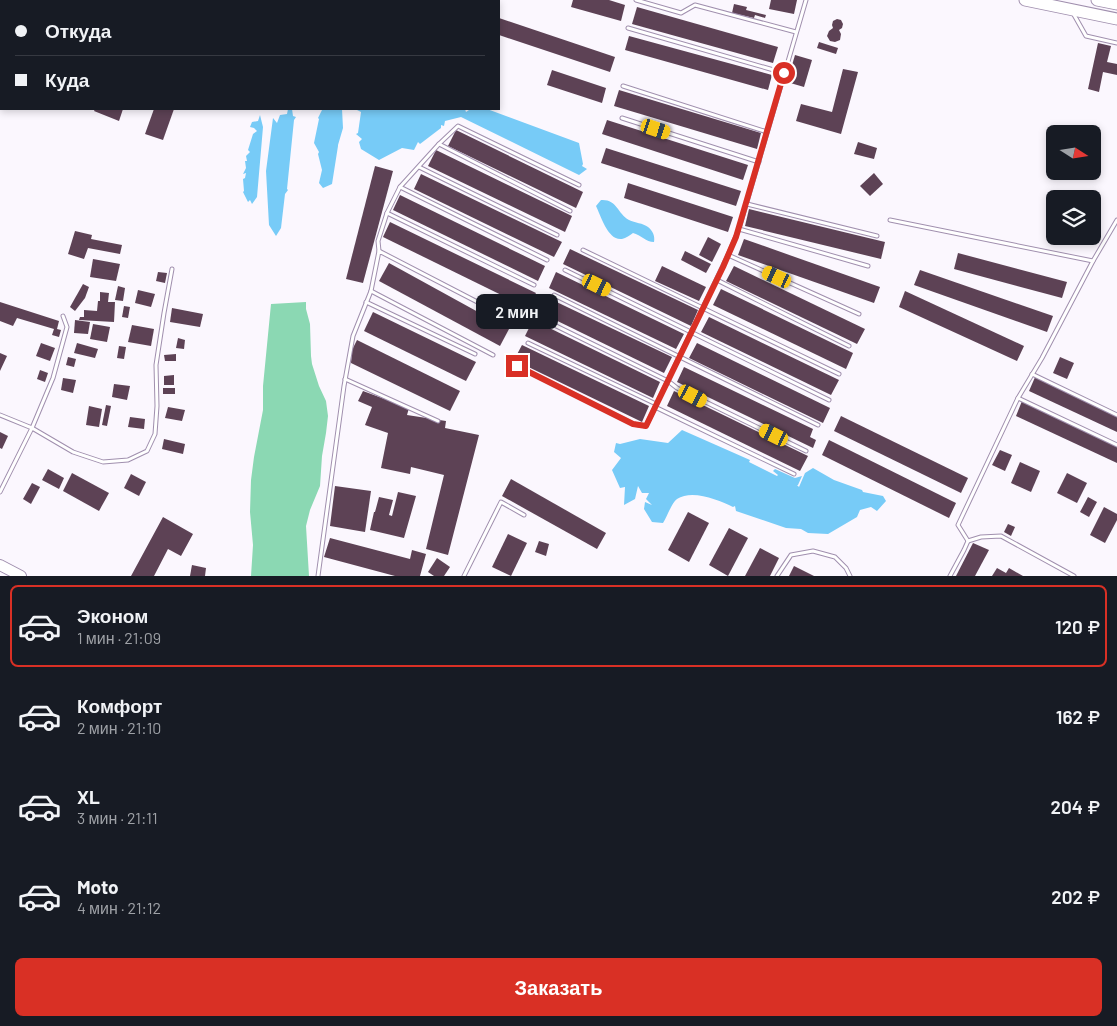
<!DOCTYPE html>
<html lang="ru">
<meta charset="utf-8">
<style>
body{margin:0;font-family:Barlow,sans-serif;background:#242831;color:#f1f3f6;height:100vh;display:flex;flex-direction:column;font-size:19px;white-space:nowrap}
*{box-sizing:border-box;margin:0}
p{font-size:16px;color:#9ea1a6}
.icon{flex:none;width:28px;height:28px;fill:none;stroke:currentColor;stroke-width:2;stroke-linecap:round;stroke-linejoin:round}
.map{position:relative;height:576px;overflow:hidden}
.details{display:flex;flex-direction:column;background:#171b24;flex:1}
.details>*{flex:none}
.hud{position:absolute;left:0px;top:0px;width:500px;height:110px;box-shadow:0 2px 8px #0003;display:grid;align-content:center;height:110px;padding:0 15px;background:#171b24}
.needle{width:32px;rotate:102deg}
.fabs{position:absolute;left:1046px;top:125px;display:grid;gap:10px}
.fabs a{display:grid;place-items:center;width:55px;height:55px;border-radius:8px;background:#171b24;box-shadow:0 2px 8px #0003;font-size:25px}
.end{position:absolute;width:22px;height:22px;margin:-11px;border:6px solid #d93025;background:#fff;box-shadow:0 0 0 2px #fff}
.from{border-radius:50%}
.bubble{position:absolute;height:35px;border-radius:8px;background:#171b24;box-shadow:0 2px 8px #0003;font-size:16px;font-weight:600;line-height:35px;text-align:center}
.car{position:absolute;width:15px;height:30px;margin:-15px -8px;border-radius:6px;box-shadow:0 0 4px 1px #0007;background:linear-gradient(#f5c518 24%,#345 0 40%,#f5c518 0 76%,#345 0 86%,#f5c518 0)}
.hud b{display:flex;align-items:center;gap:18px;height:48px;font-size:19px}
.hud b+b{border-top:1px solid #363941}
.hud i{width:12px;height:12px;background:#f1f3f6}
ul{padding:9px 0 0;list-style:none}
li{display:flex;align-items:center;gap:15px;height:82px;margin:0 10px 8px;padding:0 5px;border:2px solid transparent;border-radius:8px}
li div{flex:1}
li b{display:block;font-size:19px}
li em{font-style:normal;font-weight:600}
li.current{border-color:#d93025}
li>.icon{width:45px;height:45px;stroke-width:1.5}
.button{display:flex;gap:10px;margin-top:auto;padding:10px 15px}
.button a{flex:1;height:58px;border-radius:8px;background:#d93025;color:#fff;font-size:20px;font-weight:600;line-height:58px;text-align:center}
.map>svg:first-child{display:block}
.green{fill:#8bd8b3}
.water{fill:#77cbf7}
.building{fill:#5d4255}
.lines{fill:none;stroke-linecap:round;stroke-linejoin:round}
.lane-casing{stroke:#a08fae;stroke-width:5}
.secondary-casing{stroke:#a08fae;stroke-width:12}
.primary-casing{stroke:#a08fae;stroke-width:13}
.lane{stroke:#fff;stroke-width:3}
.secondary{stroke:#fff;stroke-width:10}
.primary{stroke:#fff;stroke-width:11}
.route{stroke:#d93025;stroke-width:6}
</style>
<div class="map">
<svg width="1117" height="576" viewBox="0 0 1117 576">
<rect width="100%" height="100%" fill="#fbf7fe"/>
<!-- green -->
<path class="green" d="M306,302V309L310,324L311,356L312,364L319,386L326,401L328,416L326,433L322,456L320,486L310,510L306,526L309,576H251L253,545L250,512L251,480L254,457L263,410V386L271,304Z"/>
<!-- water -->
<g class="water">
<path d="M288,109H292L293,116L296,117L294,120L287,189L288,190L285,194L281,228L276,236L269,225L266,171L273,118L277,123L280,115L287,114Z"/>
<path d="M318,109H342L343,128L338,145V146L332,184L323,188L319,183L322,170L318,154L319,152L314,143L319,119L318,118L322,110Z"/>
<path d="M357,109H465L466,112L469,110L487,109L579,143L583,164L582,166L587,169L579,175L461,117L445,121L444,126L441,125V128L420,144L418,142L414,150L402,148L379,160L361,149L359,142L362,139L356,134L358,133L361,112L357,110Z"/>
<path d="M260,115L263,127L257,197L252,204L250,200L248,202L243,192L244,191L243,179L245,178L246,173L243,174L246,168L245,161H247L246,156L250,152L248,150L253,134L257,131L254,128L250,127L252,122L258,121Z"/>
<path d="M601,200C617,199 617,213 629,220C635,223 643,223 648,227C653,231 655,236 654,242C646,242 641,235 633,233C630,235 626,238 622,239C608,241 601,216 596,206Z"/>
<path d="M682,430L750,460L749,462L777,476L778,475L773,471L775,469L795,478L802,476L798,485H797L799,487L805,473L813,468L834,480L862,490L863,492L883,496L886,501L877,511L871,507L860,510L857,517L828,534L808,533L801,529L786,528L736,511L735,506L733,507C719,500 692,489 677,499C672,502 667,517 663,523L652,522L644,509L645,502L652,505L646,499L649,493H642L638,486L635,499L624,505L625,487L620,488L612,470L621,458L614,452L616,443L620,444L640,439L668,443Z"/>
</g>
<!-- building -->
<g class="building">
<path d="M573,0H609L625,5L621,21L571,7Z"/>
<path d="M771,0H797L794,14L769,9Z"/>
<path d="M734,4L747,7L746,10L766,15L765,18L755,15L754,18L732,13Z"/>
<path d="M637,7L778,47L773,63L632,24Z"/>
<path d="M499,18L615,57L610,72L499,35Z"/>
<path d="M837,19L841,20L843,24L842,28L839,30L841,34L840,40L835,42L830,41L827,36L829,31L833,28L832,25L833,21Z"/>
<path d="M629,36L772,75L768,90L625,50Z"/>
<path d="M819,42L838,48L836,54L817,48Z"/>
<path d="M1098,43L1111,46L1107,62L1117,64V75L1103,72L1099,92L1088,89Z"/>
<path d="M795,55L812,60L804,87L787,82Z"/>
<path d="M843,69L858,72L841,134L796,121L801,104L832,112Z"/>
<path d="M552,70L606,88L602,103L547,85Z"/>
<path d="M619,90L761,133L757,149L614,106Z"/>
<path d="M95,109H123L119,121L94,111Z"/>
<path d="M154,109H174L163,140L145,134Z"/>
<path d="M607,120L748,165L743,180L602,134Z"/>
<path d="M456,130L583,192L576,208L448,146Z"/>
<path d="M858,142L877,148L874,159L854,154Z"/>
<path d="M606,148L741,191L736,206L601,163Z"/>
<path d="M436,150L572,216L565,232L428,166Z"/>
<path d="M375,166L393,171L363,283L346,279Z"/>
<path d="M874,173L883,184L870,196L860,186Z"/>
<path d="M421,174L562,242L554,257L414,189Z"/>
<path d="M628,183L733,217L728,232L624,198Z"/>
<path d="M400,195L545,266L538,281L393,210Z"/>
<path d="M749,209L885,242L881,259L745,226Z"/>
<path d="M390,222L536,293L528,308L383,237Z"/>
<path d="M75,231L92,235L91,239L122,245L120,254L88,248L84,259L68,254Z"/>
<path d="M1060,236H1091L1090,245L1060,238Z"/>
<path d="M708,237L721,244L712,262L699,255Z"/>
<path d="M744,239L880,287L874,303L738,255Z"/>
<path d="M570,249L698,310L691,326L563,264Z"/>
<path d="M685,251L711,264L706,273L681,260Z"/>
<path d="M958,253L1067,282L1062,298L954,269Z"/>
<path d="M93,259L120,264L116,281L90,277Z"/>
<path d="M389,263L509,329L500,346L379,281Z"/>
<path d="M662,266L706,287L699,301L655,281Z"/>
<path d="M734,266L865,329L857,344L726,281Z"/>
<path d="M920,270L1053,316L1047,332L914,285Z"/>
<path d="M158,272L167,273L165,283L156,281Z"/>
<path d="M556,272L684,334L676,349L549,288Z"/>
<path d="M83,284L89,287L85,298L75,311L70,307Z"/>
<path d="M118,286L125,288L123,301L115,300Z"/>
<path d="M721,289L853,353L846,369L713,305Z"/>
<path d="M138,290L155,294L151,307L135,303Z"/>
<path d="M905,291L1024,346L1017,361L899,307Z"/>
<path d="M100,292L109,293L108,302H115L114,322L79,320L80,317H84V310L97,311L98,301H100Z"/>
<path d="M544,296L672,357L664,373L537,311Z"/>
<path d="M0,302L59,321L57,329L61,330L59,337L52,335L54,329L17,318L13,326L0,321Z"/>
<path d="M124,306L130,307L128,318L122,317Z"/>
<path d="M172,308L203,314L200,327L170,322Z"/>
<path d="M373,312L476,362L466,381L364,331Z"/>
<path d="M709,317L839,380L831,395L701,332Z"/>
<path d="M75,320L90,322L88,334L74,333Z"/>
<path d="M533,320L660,382L653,398L525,336Z"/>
<path d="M93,324L110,327L107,342L90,339Z"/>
<path d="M132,325L154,329L151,346L128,342Z"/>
<path d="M178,338L185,340L184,349L176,348Z"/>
<path d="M357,340L460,391L450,411L351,363L352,350Z"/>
<path d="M41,343L55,348L50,361L36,356Z"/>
<path d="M77,343L98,349L95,358L74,353Z"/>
<path d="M697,343L830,408L823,423L689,358Z"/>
<path d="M522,345L649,406L642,422L514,360Z"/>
<path d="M119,346L126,347L124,359L117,358Z"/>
<path d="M0,353L7,356L0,371Z"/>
<path d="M176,354V361H165L164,355Z"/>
<path d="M68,357L76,359L74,367L66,365Z"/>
<path d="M1060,357L1074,363L1067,379L1053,373Z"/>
<path d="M684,367L813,429L810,437L816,440L813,448L677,382Z"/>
<path d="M40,370L48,373L45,382L37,379Z"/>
<path d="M174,375V385H164V376Z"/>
<path d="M1036,375L1117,413V432L1029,391Z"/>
<path d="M63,378L76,380L73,393L61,390Z"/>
<path d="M114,384L130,386L127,400L112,397Z"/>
<rect x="163" y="388" width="12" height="6"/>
<path d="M363,391L409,408L407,415L446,421L445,428L479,435L448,555L426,549L444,475L411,467L410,474L381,468L388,433L365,425L372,407L358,401Z"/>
<path d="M674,391L808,456L800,471L667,406Z"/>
<path d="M1022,401L1117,445V463L1016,416Z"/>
<path d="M106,405L111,406L107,426L102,425Z"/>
<path d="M89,406L102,409L99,427L86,425Z"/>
<path d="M168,407L185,410L182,421L165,418Z"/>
<path d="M841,416L968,478L961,493L834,431Z"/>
<path d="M130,417L145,419L144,429L128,427Z"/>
<path d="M0,432L8,436L2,449L0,448Z"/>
<path d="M164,439L185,444L183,454L162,449Z"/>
<path d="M829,440L956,503L949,518L822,455Z"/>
<path d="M1000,450L1012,455L1005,471L992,465Z"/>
<path d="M1020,462L1040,471L1031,492L1011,483Z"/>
<path d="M48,469L64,478L59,489L42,480Z"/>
<path d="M72,473L109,493L99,511L63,491Z"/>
<path d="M1067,473L1087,483L1077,503L1057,493Z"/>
<path d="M131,474L146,482L139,496L124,488Z"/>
<path d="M511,479L606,533L597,549L502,496Z"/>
<path d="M32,483L40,487L31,504L23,499Z"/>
<path d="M335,486L371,491L365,532L330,526Z"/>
<path d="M398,492L416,496L404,538L370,530L374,512H375L379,497L393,500L389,515L392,516Z"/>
<path d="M1088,497L1097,502L1089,517L1080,512Z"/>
<path d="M1104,507L1117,514V520L1105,543L1090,535Z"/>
<path d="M688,512L709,523L689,562L668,550Z"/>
<path d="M163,517L193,534L181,556L168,549L154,576H131Z"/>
<path d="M1008,524L1015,527L1011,536L1004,532Z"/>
<path d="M729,528L748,538L728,576L709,565Z"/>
<path d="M508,534L527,543L511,576L492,567Z"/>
<path d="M330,538L410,559L412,550L426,554L420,576H395L324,557Z"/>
<path d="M539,541L549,544L546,556L535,552Z"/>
<path d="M973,543L989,550L975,576H956Z"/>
<path d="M760,548L779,558L770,576H745Z"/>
<path d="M437,558L450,567L444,576H434L428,572Z"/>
<path d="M192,565L206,568L205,576H190Z"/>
<path d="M794,566L814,576H789Z"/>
<path d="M997,568L1006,573L1009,568L1023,576H992Z"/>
</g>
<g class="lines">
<defs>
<g id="lane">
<path d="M170,0V1"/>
<path d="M636,0L681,13L695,5L796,32"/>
<path d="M0,10L1,7"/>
<path d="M1073,13L1086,36L1117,43"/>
<path d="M628,28L784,73"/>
<path d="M623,86L767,132"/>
<path d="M622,118L759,162"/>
<path d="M439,144L570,211"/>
<path d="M419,167L557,235"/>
<path d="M400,187L547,260"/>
<path d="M747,204L877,236"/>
<path d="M387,213L534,285"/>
<path d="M890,220L1093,261"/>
<path d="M739,229L868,266"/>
<path d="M583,250L839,374"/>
<path d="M379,251L378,241L387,213L400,187L439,144L458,126L579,185"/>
<path d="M728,255L859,314"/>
<path d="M565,270L829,400"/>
<path d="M717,280L849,346"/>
<path d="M371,291L493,355"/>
<path d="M554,295L818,425"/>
<path d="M366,302L475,354"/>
<path d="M540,318L668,381L677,388L806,451"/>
<path d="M528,343L656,404"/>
<path d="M517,366L633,424L646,426L728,255L739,229L806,0"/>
<path d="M1032,374L1117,415"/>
<path d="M345,379L438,421"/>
<path d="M1018,398L1117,445"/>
<path d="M655,407L794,474"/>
<path d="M0,415L32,428L53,378L67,327L63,316"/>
<path d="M0,492L32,428L73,452L103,462L128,460L147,451L155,434L157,406L156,365L164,313L172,269"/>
<path d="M318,576L344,386L353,336L371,291L379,251L514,321"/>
<path d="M464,576L501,502L524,515"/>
<path d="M777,576L791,555L813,551L835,557L846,568L850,576"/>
<path d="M950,576L964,550L968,541"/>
<path d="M1074,576L1001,536L981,537L968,541L958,525L1018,398L1042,358L1093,261L1117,220"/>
</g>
<path id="secondary" d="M0,565L21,576"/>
<g id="primary">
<path d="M1025,0L1117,19"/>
<path d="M1097,0L1117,4"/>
</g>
</defs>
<!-- lane casing -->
<use href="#lane" class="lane-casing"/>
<!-- secondary casing -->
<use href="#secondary" class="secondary-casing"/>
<!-- primary casing -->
<use href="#primary" class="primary-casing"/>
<!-- lane -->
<use href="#lane" class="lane"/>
<!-- secondary -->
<use href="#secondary" class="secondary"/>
<!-- primary -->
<use href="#primary" class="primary"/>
</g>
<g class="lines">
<!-- route -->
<path class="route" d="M517,366L633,424L646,426L723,267L736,237L784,73"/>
</g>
</svg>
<div class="fabs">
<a><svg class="needle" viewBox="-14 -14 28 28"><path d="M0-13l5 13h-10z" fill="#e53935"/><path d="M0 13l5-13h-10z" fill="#9ea1a6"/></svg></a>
<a><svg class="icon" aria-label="layers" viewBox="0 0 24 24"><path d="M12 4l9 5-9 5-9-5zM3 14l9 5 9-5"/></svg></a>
</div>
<i class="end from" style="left:784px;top:73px"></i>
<i class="end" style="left:517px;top:366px"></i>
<div class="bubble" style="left:476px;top:294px;width:82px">2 мин</div>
<i class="car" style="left:656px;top:129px;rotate:108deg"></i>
<i class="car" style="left:777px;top:277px;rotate:295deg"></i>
<i class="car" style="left:597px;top:285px;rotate:116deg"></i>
<i class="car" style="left:693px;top:396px;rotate:117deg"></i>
<i class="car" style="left:774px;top:435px;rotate:296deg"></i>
<div class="hud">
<b><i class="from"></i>Откуда</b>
<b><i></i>Куда</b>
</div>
</div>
<section class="details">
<ul>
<li class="current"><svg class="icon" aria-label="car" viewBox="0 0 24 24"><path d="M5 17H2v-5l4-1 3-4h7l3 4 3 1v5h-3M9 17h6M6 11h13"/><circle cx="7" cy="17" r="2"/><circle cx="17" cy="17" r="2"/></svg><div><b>Эконом</b><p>1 мин · 21:09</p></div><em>120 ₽</em></li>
<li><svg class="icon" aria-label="car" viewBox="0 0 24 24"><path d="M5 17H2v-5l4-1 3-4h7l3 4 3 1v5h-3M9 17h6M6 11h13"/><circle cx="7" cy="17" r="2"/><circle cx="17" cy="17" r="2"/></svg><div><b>Комфорт</b><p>2 мин · 21:10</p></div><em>162 ₽</em></li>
<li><svg class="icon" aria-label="car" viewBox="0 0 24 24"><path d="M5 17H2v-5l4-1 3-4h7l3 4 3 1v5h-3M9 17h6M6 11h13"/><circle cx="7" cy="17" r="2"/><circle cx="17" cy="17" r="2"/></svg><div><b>XL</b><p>3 мин · 21:11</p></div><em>204 ₽</em></li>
<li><svg class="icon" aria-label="car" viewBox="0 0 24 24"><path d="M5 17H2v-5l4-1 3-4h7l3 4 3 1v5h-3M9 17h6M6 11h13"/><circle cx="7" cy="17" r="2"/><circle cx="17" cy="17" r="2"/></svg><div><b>Moto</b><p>4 мин · 21:12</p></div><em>202 ₽</em></li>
</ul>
<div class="button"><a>Заказать</a></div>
</section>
